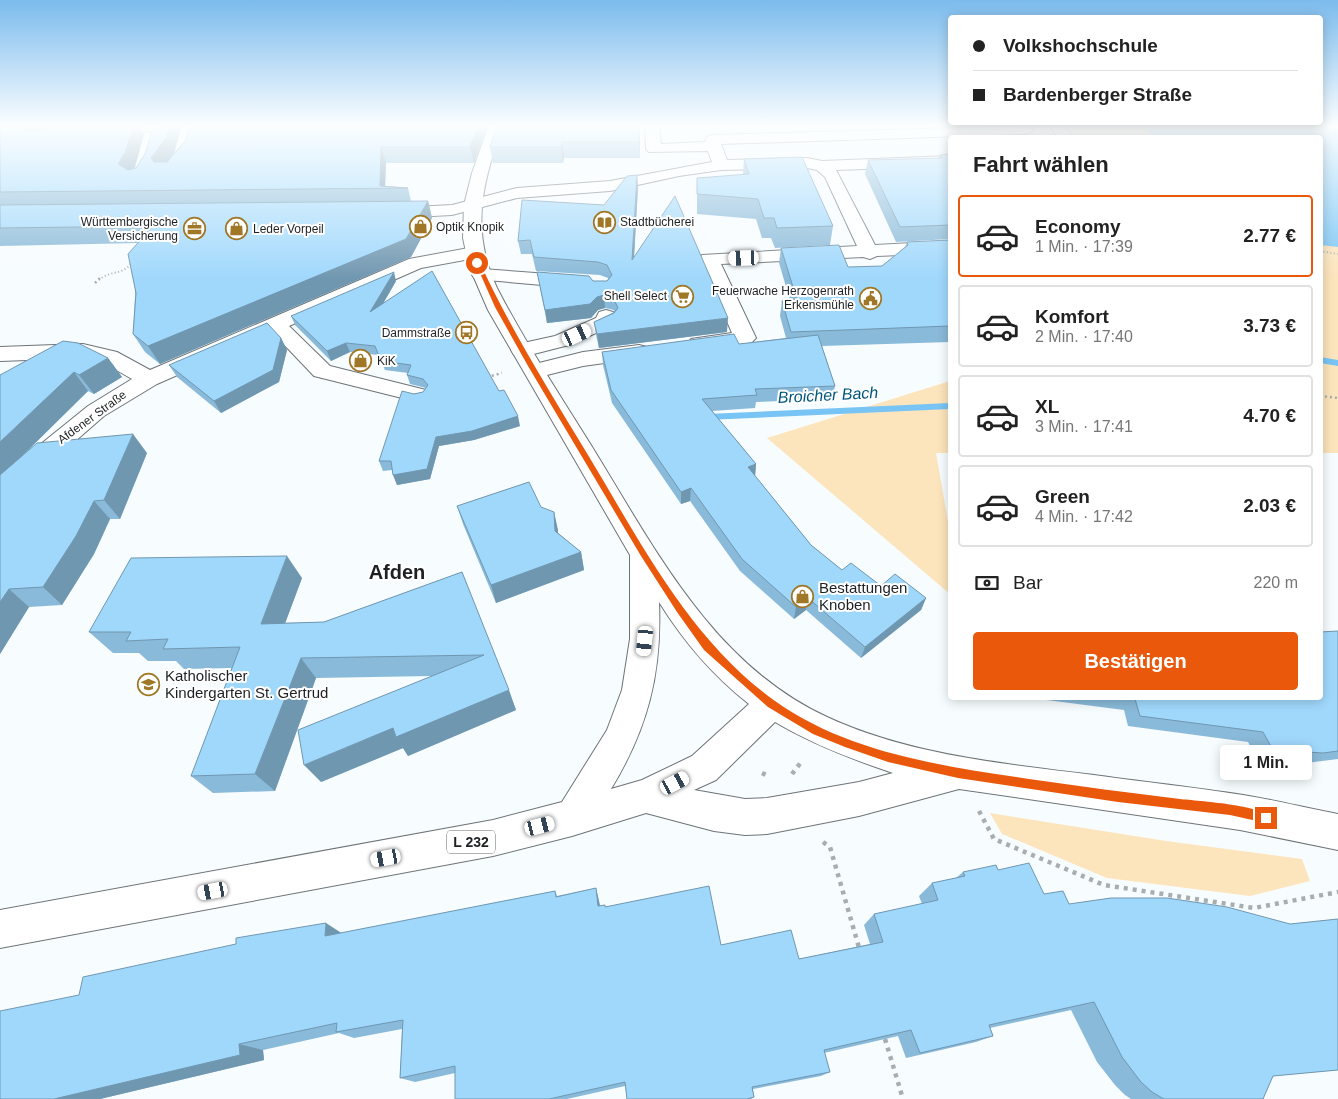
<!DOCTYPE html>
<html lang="de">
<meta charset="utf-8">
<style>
body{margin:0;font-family:Helvetica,sans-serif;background:#f2f2f2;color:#222;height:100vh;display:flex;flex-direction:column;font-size:19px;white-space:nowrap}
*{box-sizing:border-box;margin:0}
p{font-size:16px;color:#767676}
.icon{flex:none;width:28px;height:28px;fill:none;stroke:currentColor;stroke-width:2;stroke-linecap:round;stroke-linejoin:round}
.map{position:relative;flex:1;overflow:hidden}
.side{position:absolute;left:948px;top:135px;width:375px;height:565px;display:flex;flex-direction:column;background:#fff;border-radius:5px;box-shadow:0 2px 12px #0003}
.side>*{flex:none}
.hud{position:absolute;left:948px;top:15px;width:375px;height:110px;border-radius:5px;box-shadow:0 2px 12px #0003;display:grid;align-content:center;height:110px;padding:0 25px;background:#fff}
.end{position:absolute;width:22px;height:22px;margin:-11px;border:6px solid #ea580c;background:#fff;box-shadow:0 0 0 2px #fff}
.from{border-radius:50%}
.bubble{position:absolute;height:35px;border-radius:5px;background:#fff;box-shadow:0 2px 12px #0003;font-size:16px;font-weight:700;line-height:35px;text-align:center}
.car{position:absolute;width:15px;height:30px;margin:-15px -8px;border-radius:6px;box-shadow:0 0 4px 1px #0007;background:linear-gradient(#fff 24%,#345 0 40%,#fff 0 76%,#345 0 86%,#fff 0)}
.hud b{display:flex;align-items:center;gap:18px;height:48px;font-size:19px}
.hud b+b{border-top:1px solid #e0e0e0}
.hud i{width:12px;height:12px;background:#222}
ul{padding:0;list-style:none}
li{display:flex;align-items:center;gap:15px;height:82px;margin:0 10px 8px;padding:0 15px;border:2px solid #e0e0e0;border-radius:5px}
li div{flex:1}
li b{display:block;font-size:19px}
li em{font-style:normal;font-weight:700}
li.active{border-color:#ea580c}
li>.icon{width:45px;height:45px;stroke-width:1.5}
h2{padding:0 25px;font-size:22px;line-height:60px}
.pay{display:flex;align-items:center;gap:12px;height:55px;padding:0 25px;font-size:19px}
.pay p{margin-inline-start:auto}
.action{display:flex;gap:10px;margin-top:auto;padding:10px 25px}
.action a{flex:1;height:58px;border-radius:5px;background:#ea580c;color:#fff;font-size:20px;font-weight:700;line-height:58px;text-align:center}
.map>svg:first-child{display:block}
.green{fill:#fce4bc}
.water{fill:#78c5f5}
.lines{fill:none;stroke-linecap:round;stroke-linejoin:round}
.stream{fill:#78c5f5;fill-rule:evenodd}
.minor-casing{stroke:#6d7478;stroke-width:2}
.major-casing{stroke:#6d7478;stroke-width:2}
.path-far2{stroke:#a8adaf;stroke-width:2;stroke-dasharray:1 2.5;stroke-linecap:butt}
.path-far1{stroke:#a8adaf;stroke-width:2.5;stroke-dasharray:2 3;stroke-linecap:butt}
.path{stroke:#a8adaf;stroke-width:4.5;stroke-dasharray:4 5;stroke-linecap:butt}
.minor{fill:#fff;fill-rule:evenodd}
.major{fill:#fff;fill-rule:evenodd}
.wall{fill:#8abad9}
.shaded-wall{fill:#7097b0}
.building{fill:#a0d8fc;stroke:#7097b0}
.route{fill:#ea580c}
.labels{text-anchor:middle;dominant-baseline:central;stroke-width:4;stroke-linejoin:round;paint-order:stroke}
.far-poi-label{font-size:12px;fill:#1e2123;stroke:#fff;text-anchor:end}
.far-street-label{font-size:12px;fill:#1e2123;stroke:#fff}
.shield{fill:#fff;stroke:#626465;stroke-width:1}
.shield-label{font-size:14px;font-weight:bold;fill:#1e2123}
.poi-label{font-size:15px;fill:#1e2123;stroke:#fff;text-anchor:start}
.water-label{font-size:16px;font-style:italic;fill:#00567c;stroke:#fff}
.district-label{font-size:20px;font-weight:bold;fill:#1e2123;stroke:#fff}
</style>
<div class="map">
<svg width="1338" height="1099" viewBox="0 0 1338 1099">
<rect width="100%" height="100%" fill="#f7fcff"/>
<!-- green -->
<g class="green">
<path d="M1064,125H1338V453H1320V138H1075Z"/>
<path d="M950,381V453H936L950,533V594L767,438Z"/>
<path d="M990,813L1166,841L1302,859L1310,881L1250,896L1107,878L1002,834Z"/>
</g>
<!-- water -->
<path class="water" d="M1145,125H1322L1338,129V247L1320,245V138L1150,137Z"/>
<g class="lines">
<!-- stream -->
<g class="stream">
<path d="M1320,357L1338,360V366L1320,363Z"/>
<path d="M950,403V409L707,420L702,417L707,414Z"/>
</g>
<defs>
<g id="minor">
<path d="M130,125H176L169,129L103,137L96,133L103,129Z"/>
<path d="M645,125H659L661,144L705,142L707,137L712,135L1027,126L1034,130L1027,134L721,144L727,160L807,158L822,161L950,156V166L836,170L875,245L950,241V253L877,256L870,259L863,257L721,264L756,338L752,342L745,344L699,350L691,349L688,344L691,339L732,333L700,259L702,255L857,246L825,177L817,170L807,168L721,170L679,176L610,191L517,198L452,215L394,218L388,217L385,213L388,209L394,208L452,205L517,188L610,181L712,162L708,151L649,152L646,149Z"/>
<path d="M1049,125H1064L1073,138H1058Z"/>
<path d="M474,247L481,249L483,253L481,257L421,268L289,326L330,366L426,390L429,395L426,400L418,402L314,376L273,333L157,384L104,416L9,499L0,501V477L88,406L132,379L102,362L83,358L0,361V347L83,344L117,352L150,370L409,259Z"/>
<path d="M482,269L576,276L583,278L586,282L583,286L576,288L475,279L472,275L475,271Z"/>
<path d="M606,310L613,312L617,321L614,325L569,345L522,357L514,355L511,350L514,345L555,336L596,318L599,312Z"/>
<path d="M639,345L647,347L650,352L647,357L583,366L535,378L527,376L524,371L527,366L583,352Z"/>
</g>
<path id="major" d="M489,125H503C482,183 470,230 497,288C526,344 561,397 594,450C656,551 714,665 827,717C909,755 1004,764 1094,775C1143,782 1194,787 1243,795C1275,800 1306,808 1338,814V850L1240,830L959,789L859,816L767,834L745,835L714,831L646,813L572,836L493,856L0,948V910L493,820L562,802L607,730L622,690L630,639V555L488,310L469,266L463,238L464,205L472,173ZM659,602C684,642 712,675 749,704L692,756L642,780L611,789C648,728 662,673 659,602ZM775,722C812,744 851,759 893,773L859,782L767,798L745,799L694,790L716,780Z"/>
</defs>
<!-- minor casing -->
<use href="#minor" class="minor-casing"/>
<!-- major casing -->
<use href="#major" class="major-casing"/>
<!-- path-far2 -->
<g class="path-far2">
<path d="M1136,125L1140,138"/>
<path d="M1091,131L1097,138"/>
<path d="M1320,251L1338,254"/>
<path d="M99,280C110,270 121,276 132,263"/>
</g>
<!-- path-far1 -->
<g class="path-far1">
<path d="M95,283L100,278"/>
<path d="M487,377L502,373"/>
<path d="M1320,396L1338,398"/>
</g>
<!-- path -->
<g class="path">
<path d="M762,773L770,777"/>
<path d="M792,774L802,761"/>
<path d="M979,811L994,839L1104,885L1254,908L1338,892"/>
<path d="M823,842L830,847L860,951"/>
<path d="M885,1039L903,1099"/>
</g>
<!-- minor -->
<use href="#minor" class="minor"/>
<!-- major -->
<use href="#major" class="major"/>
</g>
<!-- wall -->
<g class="wall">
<path d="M0,125H140L144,134L135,168L174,153L186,140L189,125H488L474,163H386L385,186L408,188L411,201H428L432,218L411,257L160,364L145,352L133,334L138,243L0,246Z"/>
<path d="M640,125V158H564L563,163H493L490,147Z"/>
<path d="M950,154V239L896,242L865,174L868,160L939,158L940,155Z"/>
<path d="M744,159L833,226L830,245L775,248L771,238H762L756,219L697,214V178L743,175Z"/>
<path d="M638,187L634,258L727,332L599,348L596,335L594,322L614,312V310L605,308L598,310L591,318L547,323L537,272L593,281H607L608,279V278L600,275L536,271L532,254H521L518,241L604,205Z"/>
<path d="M950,240V342L822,346L835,386L832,399L756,402L755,408L712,411L756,464L755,476L811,545L842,570L881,586L926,598L921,610L861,658L806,610L794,619L740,571L690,501L681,504L612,403L603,365L602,352L739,344L786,338L780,316L782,301L790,300L779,263L781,248L848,267L882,266L905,247L907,242Z"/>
<path d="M396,281L384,302L499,391L520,426L474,440L439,446L430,479L397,485L392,470L383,471L379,461L414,394L423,392L426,388L410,384L407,375L408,373L385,370L378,355L350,352L331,361L295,325L291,316Z"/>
<path d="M281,338L287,350L279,382L221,413L177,377L169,365Z"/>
<path d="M108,358L122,377L94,394L88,391L22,456L147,453L120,519H110L94,554L62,605L29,607L0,654V375Z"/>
<path d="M457,506L554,512L558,533L581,552L584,570L496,603L463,524Z"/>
<path d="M462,572L516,710L408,756L403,748L321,782L431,676L316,678L275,791L213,793L191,776L232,668L184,669L176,661H148L139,653H113L89,632L302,578L285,623L324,622Z"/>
<path d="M1338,631V759L1306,763L1258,760L1248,742L1128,726L1124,710L1031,698H1320Z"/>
<path d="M998,870L1044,894L1069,904L1290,924L1338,919V1070L1273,1076L1263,1099H1131L1125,1095L1115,1085L1097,1062L1071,1010L990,1028L993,1036L976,1042L906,1058L898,1036L824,1053L830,1072L821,1076L753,1089L754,1097L751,1099H627L625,1086L567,1099H455V1073L415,1082L400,1078L402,1029L354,1038L339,1033L263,1050L264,1060L100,1099H0L79,995L342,933L555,891L557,896L596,888L600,906L721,945L799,959L870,944L864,925L874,914L922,904L919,896L932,883L956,878L963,872Z"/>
</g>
<!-- shaded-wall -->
<g class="shaded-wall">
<path d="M19,125H112L28,142L18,126Z"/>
<path d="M134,125H140L144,134L134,169L127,180L118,164Z"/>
<path d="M170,125H182L174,154L159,174L151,158Z"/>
<path d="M479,125H488L474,163L470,147Z"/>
<path d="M639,125H640V158L639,142Z"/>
<path d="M562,142L564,158L563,163L561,147Z"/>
<path d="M381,147L386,163L385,188L380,186Z"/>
<path d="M637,175L638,187L633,274L632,260Z"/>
<path d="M428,201L432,218L411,257L160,364L148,346Z"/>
<path d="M394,272L396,281L373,321L370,312Z"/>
<path d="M604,295L605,308L598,310L591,318L547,323L545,310Z"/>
<path d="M728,318L727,332L599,348L597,334Z"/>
<path d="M281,338L287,350L279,382L221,413L214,401Z"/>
<path d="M346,343L350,352L331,361L327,351Z"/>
<path d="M108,358L122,377L94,394L79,375Z"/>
<path d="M74,372L88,391L18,460L0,475V442Z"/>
<path d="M518,416L520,426L474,440L439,446L430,479L397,485L393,475L436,437Z"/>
<path d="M133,434L147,453L120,519L104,500Z"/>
<path d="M756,464L755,477L748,467Z"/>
<path d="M691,488L690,501L681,504V492Z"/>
<path d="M94,501L110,519L94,554L62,605L43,587Z"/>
<path d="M554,512L558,530V549L555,531Z"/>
<path d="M581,552L584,570L496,603L491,585Z"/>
<path d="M287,556L302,578L277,645L261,624Z"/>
<path d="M9,589L29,607L0,654V602Z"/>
<path d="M808,598L806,610L794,619L796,607Z"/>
<path d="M926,598L921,610L861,658L865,647Z"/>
<path d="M301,658L316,678L275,791L255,774Z"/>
<path d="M509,690L516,710L408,756L403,748L321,782L304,765L393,728Z"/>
<path d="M596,888L599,901L602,918L598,906Z"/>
<path d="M326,923L343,934L325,936Z"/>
<path d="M239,1044L263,1050L264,1060L100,1099H54Z"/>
</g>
<!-- building -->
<g class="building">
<path d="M0,125H19L18,126L28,132L81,125H134L125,153L118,164L128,170L136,168L145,154L154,125H170L166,138L151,158L154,162H167L186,140L189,125H479L470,147H381L380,186L408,188L0,192Z"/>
<path d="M497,125H639V142H562L561,147H490Z"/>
<path d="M950,154V225L900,227L868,160L942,158L940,155Z"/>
<path d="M802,157L833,226L777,228L774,218H764L758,199L697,194V178L749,174L744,159Z"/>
<path d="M637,175L632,260L675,196L728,318L597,334L594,322L614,313L618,308L613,297L604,295L597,297L590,304L545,310L537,272L589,276L593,281H607L612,275L607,265L598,262L534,257L530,240L518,241L522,200L604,205L627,176Z"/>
<path d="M428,201L406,239L148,346L133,334L136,293L128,254L153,226L0,228V205Z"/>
<path d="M950,240V326L791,332L782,301L797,300L781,248L839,245L848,267L882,266L908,245L907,242Z"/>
<path d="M432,271L499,391L504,390L518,416L472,431L436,437L427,469L393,475L391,461H379L402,391L414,394L423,392L428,385L423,379L407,375L411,365L381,361L375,346L346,343L327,351L291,316L394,272L370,312Z"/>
<path d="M267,323L281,338L273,370L214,401L169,365Z"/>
<path d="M734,334L739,344L818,335L835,386L755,389L757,395L702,399L756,464L748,467L811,545L842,570L851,563L881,586L895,574L926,598L865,647L808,598L796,607L742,559L691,488L681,492L611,390L602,352Z"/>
<path d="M63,341L78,343L108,358L79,375L74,372L0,442V375Z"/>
<path d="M133,434L104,500L94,501L76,536L43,587L9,589L0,602V475L37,443Z"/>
<path d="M529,482L541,507L554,512L555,531L581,552L491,585L457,506Z"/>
<path d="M287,556L261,624L324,622L462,572L509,690L396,737L393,728L304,765L298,730L484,655L301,658L255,774L191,776L240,647L163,649L168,639L126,641L131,632H89L131,558Z"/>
<path d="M1338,631V751L1323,753L1273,750L1263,732L1140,716L1135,699L1123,698H1320V632Z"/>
<path d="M1029,863L1044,894L1063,891L1069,904L1111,898H1167L1227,907L1290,924L1338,919V1070L1273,1076L1263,1099H1164L1152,1092L1141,1082L1122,1057L1094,1002L989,1025L993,1036L920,1053L911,1030L824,1050L830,1072L752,1087L754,1097L747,1099H627L625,1082L549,1099H455V1066L400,1078L403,1020L336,1032L337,1023L239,1044L240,1055L54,1099H0V1011L79,995L83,977L236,944V938L326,923L325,936L555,891L556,897L596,888L598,906L605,905V907L709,886L721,945L791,930L799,959L883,942L874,914L938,900L932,883L965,876L963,872L996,865L998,870Z"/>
</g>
<!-- sky -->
<linearGradient id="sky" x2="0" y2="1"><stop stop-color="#7bbbed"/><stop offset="0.45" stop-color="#fbfeff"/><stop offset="1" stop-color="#fbfeff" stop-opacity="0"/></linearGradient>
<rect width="1338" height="279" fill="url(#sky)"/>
<!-- route -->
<path class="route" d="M475,262L480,263C511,330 550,392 588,455C641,543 690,640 775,701C848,753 942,766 1029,779C1079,786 1130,793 1180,799C1198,801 1263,805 1271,818L1270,821L1266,823L1230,815L1118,802L958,778L888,762L845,747L813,734L768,707L704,650L677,612L641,556L528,366L495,307Z"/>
<!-- icons -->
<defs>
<symbol id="library-ring" viewBox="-11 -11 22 22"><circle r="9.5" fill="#fff" stroke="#a07726" stroke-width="1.5"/><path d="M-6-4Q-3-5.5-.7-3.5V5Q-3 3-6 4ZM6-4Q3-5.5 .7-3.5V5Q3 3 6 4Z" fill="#a07726"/></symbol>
<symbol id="shop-ring" viewBox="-11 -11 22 22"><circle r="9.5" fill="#fff" stroke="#a07726" stroke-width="1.5"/><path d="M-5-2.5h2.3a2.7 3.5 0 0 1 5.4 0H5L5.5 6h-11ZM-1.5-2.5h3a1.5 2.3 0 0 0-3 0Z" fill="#a07726"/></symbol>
<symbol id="office-ring" viewBox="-11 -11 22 22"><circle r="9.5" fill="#fff" stroke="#a07726" stroke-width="1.5"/><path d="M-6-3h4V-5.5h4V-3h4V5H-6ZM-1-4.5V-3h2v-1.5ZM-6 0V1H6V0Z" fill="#a07726"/></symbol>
<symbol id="supermarket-ring" viewBox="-11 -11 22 22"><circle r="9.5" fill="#fff" stroke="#a07726" stroke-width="1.5"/><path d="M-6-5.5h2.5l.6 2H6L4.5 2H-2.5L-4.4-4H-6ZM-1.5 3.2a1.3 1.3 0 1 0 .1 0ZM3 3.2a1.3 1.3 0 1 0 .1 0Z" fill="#a07726"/></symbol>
<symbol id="civic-ring" viewBox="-11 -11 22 22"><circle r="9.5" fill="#fff" stroke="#a07726" stroke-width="1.5"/><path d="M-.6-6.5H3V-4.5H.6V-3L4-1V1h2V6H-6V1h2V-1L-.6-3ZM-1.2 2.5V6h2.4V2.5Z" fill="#a07726"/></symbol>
<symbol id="bus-ring" viewBox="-11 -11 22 22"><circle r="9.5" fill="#fff" stroke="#a07726" stroke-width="1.5"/><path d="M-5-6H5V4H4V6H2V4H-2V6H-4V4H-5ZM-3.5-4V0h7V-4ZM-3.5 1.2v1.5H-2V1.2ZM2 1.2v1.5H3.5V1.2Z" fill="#a07726"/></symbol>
<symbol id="school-ring" viewBox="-11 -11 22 22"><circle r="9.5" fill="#fff" stroke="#a07726" stroke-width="1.5"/><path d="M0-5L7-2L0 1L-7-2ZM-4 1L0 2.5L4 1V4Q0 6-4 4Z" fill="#a07726"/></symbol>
</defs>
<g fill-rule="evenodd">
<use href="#library-ring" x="592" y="210" width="25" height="25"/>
<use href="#shop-ring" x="408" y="214" width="25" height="25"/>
<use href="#office-ring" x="182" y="216" width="25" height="25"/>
<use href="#shop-ring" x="224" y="216" width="25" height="25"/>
<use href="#supermarket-ring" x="670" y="284" width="25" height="25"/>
<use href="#civic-ring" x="858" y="286" width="25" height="25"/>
<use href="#bus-ring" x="454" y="320" width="25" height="25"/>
<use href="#shop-ring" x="348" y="348" width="25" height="25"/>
<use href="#shop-ring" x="790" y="584" width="25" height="25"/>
<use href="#school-ring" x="136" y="672" width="25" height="25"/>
</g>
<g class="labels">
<!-- far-poi labels -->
<g class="far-poi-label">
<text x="178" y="222">Württembergische<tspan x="178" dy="14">Versicherung</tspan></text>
<text x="620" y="222" text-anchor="start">Stadtbücherei</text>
<text x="436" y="227" text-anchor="start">Optik Knopik</text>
<text x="253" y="229" text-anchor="start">Leder Vorpeil</text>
<text x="854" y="291">Feuerwache Herzogenrath<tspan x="854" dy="14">Erkensmühle</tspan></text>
<text x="667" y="296">Shell Select</text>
<text x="451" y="333">Dammstraße</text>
<text x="377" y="361" text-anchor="start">KiK</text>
</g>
<!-- far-street labels -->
<g class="far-street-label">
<text transform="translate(92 417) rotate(-36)">Afdener Straße</text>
</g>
<!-- shield labels -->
<rect class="shield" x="447" y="830.5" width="48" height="23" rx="4"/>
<g class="shield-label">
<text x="471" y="842">L 232</text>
</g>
<!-- poi labels -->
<g class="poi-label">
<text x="819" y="587">Bestattungen<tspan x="819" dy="17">Knoben</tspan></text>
<text x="165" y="675">Katholischer<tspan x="165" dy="17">Kindergarten St. Gertrud</tspan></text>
</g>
<!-- water labels -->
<g class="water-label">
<text transform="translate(828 395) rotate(-3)">Broicher Bach</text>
</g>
<!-- district labels -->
<g class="district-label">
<text x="397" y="572">Afden</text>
</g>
</g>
</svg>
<i class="end from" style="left:477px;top:263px"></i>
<i class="end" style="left:1266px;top:818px"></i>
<div class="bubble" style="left:1220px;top:745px;width:92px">1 Min.</div>
<i class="car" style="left:744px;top:258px;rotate:268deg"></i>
<i class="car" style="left:577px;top:335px;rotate:65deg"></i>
<i class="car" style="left:645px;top:641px;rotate:186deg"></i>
<i class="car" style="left:675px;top:783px;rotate:62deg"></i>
<i class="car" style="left:540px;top:826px;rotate:76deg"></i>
<i class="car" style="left:386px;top:858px;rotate:260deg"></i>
<i class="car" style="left:213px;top:891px;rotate:260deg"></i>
<div class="hud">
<b><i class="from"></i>Volkshochschule</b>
<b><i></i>Bardenberger Straße</b>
</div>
<section class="side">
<h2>Fahrt wählen</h2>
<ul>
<li class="active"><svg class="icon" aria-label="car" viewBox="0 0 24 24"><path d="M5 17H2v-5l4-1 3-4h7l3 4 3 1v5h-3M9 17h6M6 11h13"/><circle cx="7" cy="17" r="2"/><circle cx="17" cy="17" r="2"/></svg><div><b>Economy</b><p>1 Min. · 17:39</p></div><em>2.77 €</em></li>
<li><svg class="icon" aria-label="car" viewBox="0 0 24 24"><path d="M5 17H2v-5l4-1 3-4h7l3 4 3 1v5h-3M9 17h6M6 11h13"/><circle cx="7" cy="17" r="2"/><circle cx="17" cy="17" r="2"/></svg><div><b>Komfort</b><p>2 Min. · 17:40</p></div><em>3.73 €</em></li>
<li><svg class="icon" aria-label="car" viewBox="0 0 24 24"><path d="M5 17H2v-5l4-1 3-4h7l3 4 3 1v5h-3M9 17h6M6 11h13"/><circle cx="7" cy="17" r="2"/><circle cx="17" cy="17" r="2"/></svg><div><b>XL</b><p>3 Min. · 17:41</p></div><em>4.70 €</em></li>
<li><svg class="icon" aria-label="car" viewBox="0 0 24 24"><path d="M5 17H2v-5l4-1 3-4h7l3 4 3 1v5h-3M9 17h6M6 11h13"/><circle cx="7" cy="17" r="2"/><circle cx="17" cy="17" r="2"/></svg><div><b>Green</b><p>4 Min. · 17:42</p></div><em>2.03 €</em></li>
</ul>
<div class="pay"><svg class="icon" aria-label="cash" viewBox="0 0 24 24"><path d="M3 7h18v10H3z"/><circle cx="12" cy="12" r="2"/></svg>Bar<p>220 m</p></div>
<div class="action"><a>Bestätigen</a></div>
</section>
</div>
